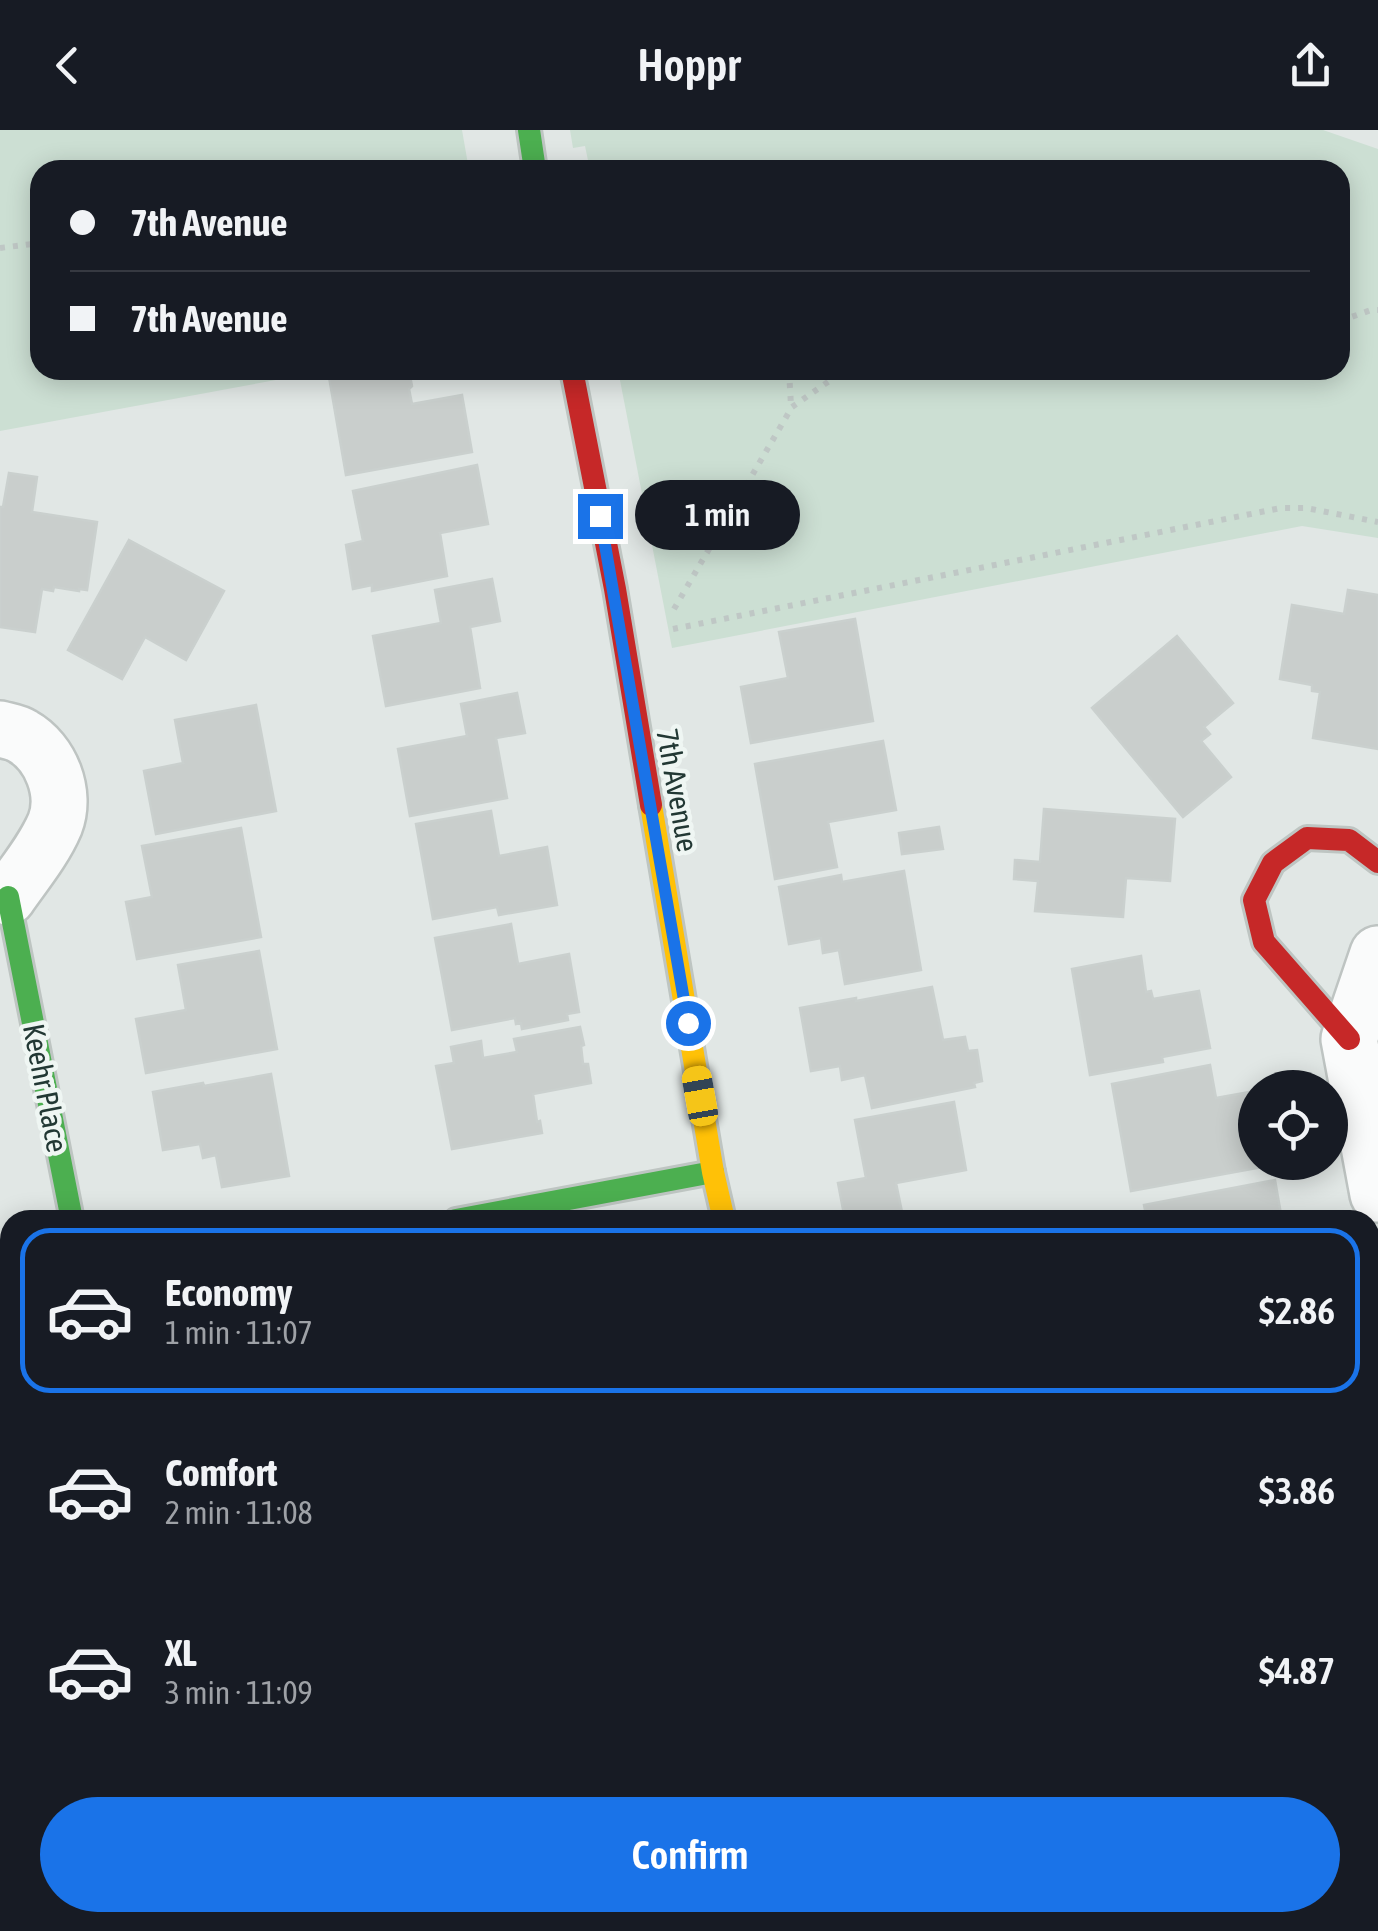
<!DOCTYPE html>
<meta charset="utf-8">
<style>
body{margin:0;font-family:"Asap Condensed",sans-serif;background:#242831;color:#f1f3f6;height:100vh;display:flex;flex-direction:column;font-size:38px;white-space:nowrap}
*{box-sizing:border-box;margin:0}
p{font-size:32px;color:#9ea1a6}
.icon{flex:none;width:55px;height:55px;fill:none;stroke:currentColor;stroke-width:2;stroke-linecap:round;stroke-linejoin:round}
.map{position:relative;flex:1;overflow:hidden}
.drawer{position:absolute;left:0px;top:1080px;width:1380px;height:722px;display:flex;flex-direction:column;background:#171b24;border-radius:30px 30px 0 0;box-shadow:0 5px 25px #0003}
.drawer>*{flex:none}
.top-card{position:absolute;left:30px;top:30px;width:1320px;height:220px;border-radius:30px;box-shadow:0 5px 25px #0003;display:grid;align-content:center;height:220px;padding:0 40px;background:#171b24}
.tools{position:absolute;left:1238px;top:940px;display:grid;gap:20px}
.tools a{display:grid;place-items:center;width:110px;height:110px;border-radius:50%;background:#171b24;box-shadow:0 5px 25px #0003;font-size:50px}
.end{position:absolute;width:45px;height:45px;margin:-22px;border:12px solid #1a73e8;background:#fff;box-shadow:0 0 0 5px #fff}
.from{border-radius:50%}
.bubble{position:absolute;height:70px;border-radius:35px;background:#171b24;box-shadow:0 5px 25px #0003;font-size:32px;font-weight:600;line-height:70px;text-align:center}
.car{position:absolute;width:30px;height:60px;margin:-30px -15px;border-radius:12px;box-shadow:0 0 8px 2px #0007;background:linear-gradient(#f5c518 24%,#345 0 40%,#f5c518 0 76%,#345 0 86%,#f5c518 0)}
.top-card b{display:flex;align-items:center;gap:35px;height:95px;font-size:38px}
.top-card b+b{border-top:2px solid #363941}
.top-card i{width:25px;height:25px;background:#f1f3f6}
ul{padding:18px 0 0;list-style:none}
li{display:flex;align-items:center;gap:30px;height:165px;margin:0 20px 15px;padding:0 20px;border:5px solid transparent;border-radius:30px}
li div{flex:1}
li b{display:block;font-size:38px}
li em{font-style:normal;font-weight:600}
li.active{border-color:#1a73e8}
li>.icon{width:90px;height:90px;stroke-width:1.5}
.action{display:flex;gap:20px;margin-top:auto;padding:20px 40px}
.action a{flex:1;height:115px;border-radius:60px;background:#1a73e8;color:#fff;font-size:40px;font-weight:600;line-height:115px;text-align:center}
header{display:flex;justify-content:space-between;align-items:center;height:130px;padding:0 40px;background:#171b24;font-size:45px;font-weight:600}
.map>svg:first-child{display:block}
.green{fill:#ccdfd3}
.building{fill:#c9cecc;stroke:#cad0ce;stroke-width:2.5}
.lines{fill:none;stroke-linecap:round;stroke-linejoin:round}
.street-casing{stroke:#bec4c2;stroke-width:60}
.fast-casing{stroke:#bec5c2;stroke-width:28}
.slow-casing{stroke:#bec5c2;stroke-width:28}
.jam-casing{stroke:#bec5c2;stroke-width:28}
.path{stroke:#bfc7c5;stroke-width:6;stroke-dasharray:5 8;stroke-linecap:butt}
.street{stroke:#fafbfb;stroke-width:55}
.fast{stroke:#4caf50;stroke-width:22}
.slow{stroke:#ffc107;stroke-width:22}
.jam{stroke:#c62828;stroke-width:22}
.route{stroke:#1a73e8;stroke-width:12}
.labels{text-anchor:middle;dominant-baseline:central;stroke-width:9;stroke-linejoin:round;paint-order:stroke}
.street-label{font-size:30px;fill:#223834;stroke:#eff6f3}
</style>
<header><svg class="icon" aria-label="back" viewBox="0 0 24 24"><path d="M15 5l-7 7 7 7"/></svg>Hoppr<svg class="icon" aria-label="share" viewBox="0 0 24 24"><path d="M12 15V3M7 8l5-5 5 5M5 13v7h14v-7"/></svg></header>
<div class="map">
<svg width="1378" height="1801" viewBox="0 0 1378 1801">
<rect width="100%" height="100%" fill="#e1e7e5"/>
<!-- green -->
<g class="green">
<path d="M0,0H462L469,40H40V240H330L0,301Z"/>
<path d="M570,0H1323L1378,19V408L1302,396L672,518L618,240H1340V40H590L585,16L573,18Z"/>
</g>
<!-- building -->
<g class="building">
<path d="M370,240H405L410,246L412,256L409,259L412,274L462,265L472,322L346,345L329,247Z"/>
<path d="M477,335L488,394L440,403L447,446L372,461V455L353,459L346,415L363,411L353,361Z"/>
<path d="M9,343L37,347L32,382L97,392L87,460L79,459V461L54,457L53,461L42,459L35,502L0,497V377H3Z"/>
<path d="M129,410L224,461L186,530L145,507L122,549L68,520Z"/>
<path d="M492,449L500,491L470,497L480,558L386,576L373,506L441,493L435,460Z"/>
<path d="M1348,460L1378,465V619L1313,608L1320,562L1312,561V555L1280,549L1292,475L1344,484Z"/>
<path d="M855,489L873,591L751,613L741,557L788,548L779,502Z"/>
<path d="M1177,506L1233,573L1204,597L1210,604L1201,611L1231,647L1183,687L1092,578Z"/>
<path d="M517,563L525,603L496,608L507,668L410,686L398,619L467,606L461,574Z"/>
<path d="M256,575L276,681L156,704L144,641L183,633L175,590Z"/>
<path d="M883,611L896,680L828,692L837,737L775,749L755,634Z"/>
<path d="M1044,679L1175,689L1170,751L1126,748L1123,787L1035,781L1038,751L1014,749L1015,730L1040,732Z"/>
<path d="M491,681L499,726L547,717L557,775L499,785L497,777L433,789L416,694Z"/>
<path d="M939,697L943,719L902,724L899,703Z"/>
<path d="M241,698L261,807L137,829L126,772L152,767L142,716Z"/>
<path d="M904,741L921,840L845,854L839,820L823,823L821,808L789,814L779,757L841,745L842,752Z"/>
<path d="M511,794L518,834L569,824L579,882L567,884L568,890L522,899L521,893L516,894L515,888L452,900L435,808Z"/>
<path d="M259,821L277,919L146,943L136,889L186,880L178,835Z"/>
<path d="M1141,826L1146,862L1151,861L1153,869L1199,861L1210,918L1162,927L1163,932L1090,945L1072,839Z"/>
<path d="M932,857L943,910L965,907L968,921L977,920L982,951L974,953L975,957L872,978L865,945L842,950L840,936L811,941L800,878L856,868V871Z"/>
<path d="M580,897L584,915L581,916L583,934H588L591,953L533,964L537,992L540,991L542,1003L452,1019L436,936L454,933L451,917L481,911L483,928L517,922L514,909Z"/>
<path d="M1210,935L1216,968L1255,961V1032H1272L1273,1035L1131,1061L1112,954Z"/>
<path d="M271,944L289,1046L222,1057L216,1025L203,1028L200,1014L163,1020L153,962L203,953L204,956Z"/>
<path d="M954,972L966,1040L896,1053L902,1082L859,1090H845L838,1053L866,1048L855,990Z"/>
<path d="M1275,1050L1282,1090H1147L1144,1075Z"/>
<path d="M0,1356L10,1358L9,1475L0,1474Z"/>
<path d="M0,1483L10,1486V1604L0,1601Z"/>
<path d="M1378,1586V1670L1370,1671V1588Z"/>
<path d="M0,1613L10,1618V1727L0,1722Z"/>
<rect x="357" y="1792" width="77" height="9"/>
<path d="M627,1792H732L733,1801H628Z"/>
</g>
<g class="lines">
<defs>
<g id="street">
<path d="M0,599C7,601 16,602 22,606C51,622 67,663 55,694C44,720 24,744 8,767L0,762"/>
<path d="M1378,824L1349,909L1378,1064"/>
<path d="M0,1160H10"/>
<path d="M1370,1427L1378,1426"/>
<path d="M210,1792L212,1801"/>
</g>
<g id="fast">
<path d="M529,0L535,40"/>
<path d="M8,767L72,1090"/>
<path d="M456,1090L713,1042"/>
<path d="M852,1792L853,1801"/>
</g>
<path id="slow" d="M651,675L713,1042L724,1090"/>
<g id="jam">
<path d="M572,240L615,459L651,675"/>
<path d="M1349,909L1264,812L1254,770L1273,733L1307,708L1349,710L1378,732"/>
</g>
</defs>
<!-- street casing -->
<use href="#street" class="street-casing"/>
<!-- fast casing -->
<use href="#fast" class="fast-casing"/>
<!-- slow casing -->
<use href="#slow" class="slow-casing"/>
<!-- jam casing -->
<use href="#jam" class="jam-casing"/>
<!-- path -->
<g class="path">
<path d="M0,118L40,113"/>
<path d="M1340,191L1371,180H1378"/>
<path d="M789,240L791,276"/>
<path d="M674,479L792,277L845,240"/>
<path d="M673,499L1281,378H1306L1378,392"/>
</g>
<!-- street -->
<use href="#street" class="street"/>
<!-- fast -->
<use href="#fast" class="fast"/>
<!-- slow -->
<use href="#slow" class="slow"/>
<!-- jam -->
<use href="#jam" class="jam"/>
</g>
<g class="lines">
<!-- route -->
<path class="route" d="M600,386L688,893"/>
</g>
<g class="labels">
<!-- street labels -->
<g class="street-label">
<text transform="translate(678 660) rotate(80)">7th Avenue</text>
<text transform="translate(46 958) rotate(79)">Keehr Place</text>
</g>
</g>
</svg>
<div class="tools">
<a><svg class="icon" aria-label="locate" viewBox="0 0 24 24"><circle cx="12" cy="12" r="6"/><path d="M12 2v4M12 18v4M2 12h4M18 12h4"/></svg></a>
</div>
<i class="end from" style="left:688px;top:893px"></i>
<i class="end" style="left:600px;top:386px"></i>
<div class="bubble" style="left:635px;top:350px;width:165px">1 min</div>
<i class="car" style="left:700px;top:966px;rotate:350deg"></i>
<div class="top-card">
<b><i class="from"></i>7th Avenue</b>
<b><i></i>7th Avenue</b>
</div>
<section class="drawer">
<ul>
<li class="active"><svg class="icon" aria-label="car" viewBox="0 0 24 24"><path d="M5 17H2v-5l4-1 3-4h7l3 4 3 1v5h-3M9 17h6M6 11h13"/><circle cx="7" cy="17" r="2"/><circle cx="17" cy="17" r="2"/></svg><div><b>Economy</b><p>1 min · 11:07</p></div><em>$2.86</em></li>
<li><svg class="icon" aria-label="car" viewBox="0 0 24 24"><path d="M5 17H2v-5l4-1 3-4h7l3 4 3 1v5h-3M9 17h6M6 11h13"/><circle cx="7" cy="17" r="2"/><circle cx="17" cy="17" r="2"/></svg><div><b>Comfort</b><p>2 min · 11:08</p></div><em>$3.86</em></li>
<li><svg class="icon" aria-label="car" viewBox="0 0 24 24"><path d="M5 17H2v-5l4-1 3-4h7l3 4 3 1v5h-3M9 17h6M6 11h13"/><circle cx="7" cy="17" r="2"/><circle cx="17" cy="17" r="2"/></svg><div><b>XL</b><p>3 min · 11:09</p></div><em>$4.87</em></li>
</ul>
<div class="action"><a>Confirm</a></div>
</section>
</div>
